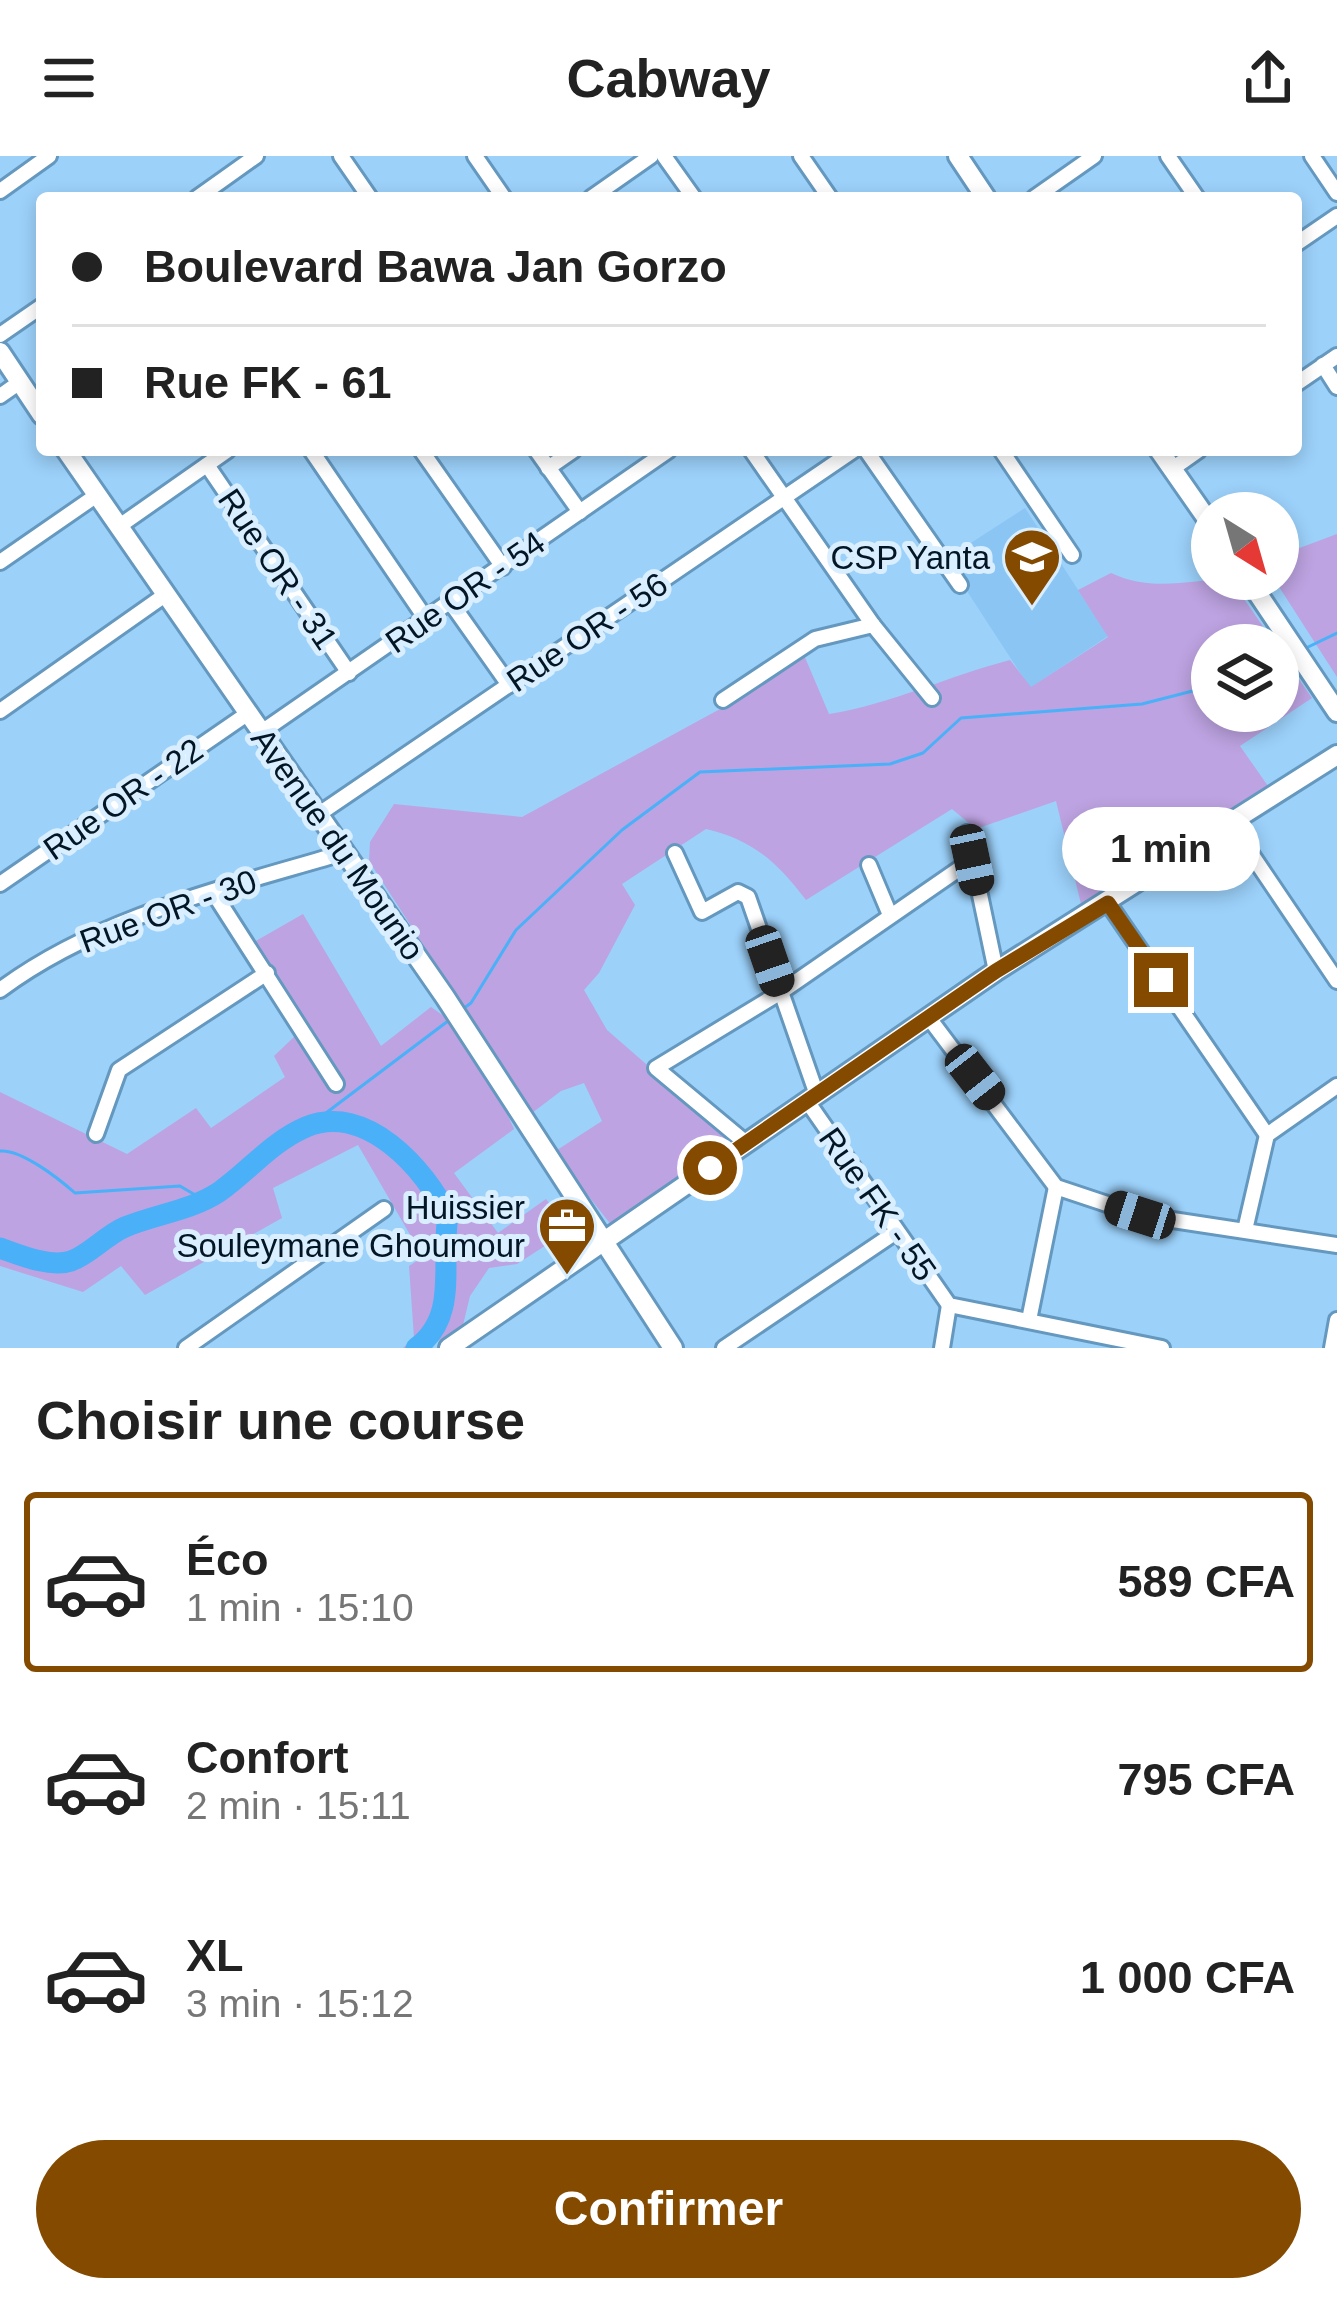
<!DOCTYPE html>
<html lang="fr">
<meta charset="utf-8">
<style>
body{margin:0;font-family:Helvetica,sans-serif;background:#f6f6f6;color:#222;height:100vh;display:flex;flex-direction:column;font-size:45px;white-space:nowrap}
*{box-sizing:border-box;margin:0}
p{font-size:39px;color:#767676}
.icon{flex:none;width:66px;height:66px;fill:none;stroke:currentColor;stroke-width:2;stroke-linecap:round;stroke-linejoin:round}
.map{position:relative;height:1192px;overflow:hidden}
.drawer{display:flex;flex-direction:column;background:#fff;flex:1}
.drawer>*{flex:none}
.hud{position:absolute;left:36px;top:36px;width:1266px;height:264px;border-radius:12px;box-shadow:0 6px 18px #0003;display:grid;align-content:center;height:264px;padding:0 36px;background:#fff}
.needle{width:78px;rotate:143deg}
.fabs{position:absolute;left:1191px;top:336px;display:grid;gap:24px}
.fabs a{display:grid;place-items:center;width:108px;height:108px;border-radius:50%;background:#fff;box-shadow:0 6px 18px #0003;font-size:60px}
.end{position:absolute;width:54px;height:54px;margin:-27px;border:15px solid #834a00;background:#fff;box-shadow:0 0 0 6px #fff}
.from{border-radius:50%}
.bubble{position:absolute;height:84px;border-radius:42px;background:#fff;box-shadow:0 6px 18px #0003;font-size:39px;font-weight:800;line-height:84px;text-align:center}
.car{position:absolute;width:36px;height:72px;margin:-36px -18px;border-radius:15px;box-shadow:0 0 9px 3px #0007;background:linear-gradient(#222 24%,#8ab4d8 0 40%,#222 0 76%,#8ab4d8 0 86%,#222 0)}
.hud b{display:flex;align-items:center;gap:42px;height:114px;font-size:45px}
.hud b+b{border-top:3px solid #e0e0e0}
.hud i{width:30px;height:30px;background:#222}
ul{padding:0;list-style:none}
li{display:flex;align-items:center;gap:36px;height:180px;margin:0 24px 18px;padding:0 12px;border:6px solid transparent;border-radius:12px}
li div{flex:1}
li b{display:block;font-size:45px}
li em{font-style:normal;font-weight:800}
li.selected{border-color:#834a00}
li>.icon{width:108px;height:108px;stroke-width:1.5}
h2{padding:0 36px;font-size:54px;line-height:144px}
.button{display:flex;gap:24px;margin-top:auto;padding:24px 36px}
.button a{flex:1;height:138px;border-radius:72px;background:#834a00;color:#fff;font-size:48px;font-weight:800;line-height:138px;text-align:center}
header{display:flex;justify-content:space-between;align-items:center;height:156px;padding:0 36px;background:#fff;font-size:54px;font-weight:800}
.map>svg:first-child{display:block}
.built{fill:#8bc5f4}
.green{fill:#bda3e1}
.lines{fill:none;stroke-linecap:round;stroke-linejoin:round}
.stream{stroke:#4ab0f8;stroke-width:3}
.river{stroke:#4ab0f8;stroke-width:21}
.street-casing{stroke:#6598bf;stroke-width:20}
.secondary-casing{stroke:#6598bf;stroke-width:24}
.street{stroke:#fff;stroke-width:14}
.secondary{stroke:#fff;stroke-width:18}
.route{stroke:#834a00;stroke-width:15}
.labels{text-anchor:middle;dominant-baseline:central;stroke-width:10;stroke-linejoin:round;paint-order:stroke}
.poi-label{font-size:33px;fill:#031625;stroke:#d9eeff;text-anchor:end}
.street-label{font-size:33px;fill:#031625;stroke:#d9eeff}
</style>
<header><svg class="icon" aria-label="menu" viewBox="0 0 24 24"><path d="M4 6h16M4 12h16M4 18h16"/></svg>Cabway<svg class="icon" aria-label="share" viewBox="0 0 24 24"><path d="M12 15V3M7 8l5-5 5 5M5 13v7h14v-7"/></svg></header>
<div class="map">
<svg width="1337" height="1192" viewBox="0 0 1337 1192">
<rect width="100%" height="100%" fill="#9cd1fa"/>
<!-- built -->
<path class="built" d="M1025,352L1108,480L1030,532L946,403Z"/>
<!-- green -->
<g class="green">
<path d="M1337,378V521L1274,423L1278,400Z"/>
<path d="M1111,417C1153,437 1192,423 1230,423L1276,489H1212V555H1278V493L1312,542L1240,590L1268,630L1082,752L1056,645L976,673L952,653L806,744C777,706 753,684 706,673L622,728L635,749L599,817L584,834L607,874L730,981L700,1011L612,1070L554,996L602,965L584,927L561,935L532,957L369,705L370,686L394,648L522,661L731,547L804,499L829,558C892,548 948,520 1010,504L1031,531L1108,481L1078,434Z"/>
<path d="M303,758L381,890L431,851L472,880L514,973L454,1017L498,1077L546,1043L556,1056L554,1084L517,1108L489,1112L470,1140L463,1169L427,1192H403L414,1182L409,1110L423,1101L358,989L273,1032L282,1062L145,1139L121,1110L83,1136L0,1110V936L127,998L196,952L211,972L285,921L274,900L295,880L250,812L254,786Z"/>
</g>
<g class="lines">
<!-- stream -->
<g class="stream">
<path d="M1306,492L1337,477"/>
<path d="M1278,504L1292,498"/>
<path d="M460,855L471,847L516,774L622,674L700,616L890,608L923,597L961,562L1142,548L1212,530"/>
<path d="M310,969L448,865"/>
<path d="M0,995C21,993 58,1022 75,1037L180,1030L202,1043"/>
</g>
<!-- river -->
<path class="river" d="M0,1092C20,1099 50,1112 71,1105C89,1099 106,1079 125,1071C156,1058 190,1055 219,1036C249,1015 271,986 306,971C366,946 425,1013 448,1060C440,1106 460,1160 416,1192"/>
<defs>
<g id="street">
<path d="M341,0L370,42"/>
<path d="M475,0L504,42"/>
<path d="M664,0L694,42"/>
<path d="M801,0L830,42"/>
<path d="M1168,0L1197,42"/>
<path d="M1312,0L1337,37"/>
<path d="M0,35L49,0"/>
<path d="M197,42L256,0"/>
<path d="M591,42L651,0"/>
<path d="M1034,42L1094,0"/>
<path d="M1296,88L1337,60"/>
<path d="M0,179L42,150"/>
<path d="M1323,209L1337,231"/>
<path d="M1296,228L1337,200"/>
<path d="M0,240L20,226"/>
<path d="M311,294L426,463"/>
<path d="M421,294L503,411"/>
<path d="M536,294L580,356"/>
<path d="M751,294L873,469L932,542"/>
<path d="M866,294L960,429"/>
<path d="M1001,294L1072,399"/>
<path d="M207,309L349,517"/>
<path d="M548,312L574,294"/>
<path d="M1172,313L1199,294"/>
<path d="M118,371L228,294"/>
<path d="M0,406L97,339"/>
<path d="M451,447L509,529"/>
<path d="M723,544L815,483L873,469"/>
<path d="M0,555L165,439"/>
<path d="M260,577L669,294"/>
<path d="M319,658L854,294"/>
<path d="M1231,668L1337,825"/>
<path d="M967,677L996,815"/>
<path d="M675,697L702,756L738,736L748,741L817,939"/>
<path d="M869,709L890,759"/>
<path d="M0,728L247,558"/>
<path d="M213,736L336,928"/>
<path d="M1108,747L1267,979"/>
<path d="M0,834C99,760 229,731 346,696"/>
<path d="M929,862L1056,1031L1140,1059L1337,1089"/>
<path d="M807,945L949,1149L1162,1192"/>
<path d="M96,978L119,914L267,817"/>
<path d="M746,987L656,912L781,836L972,704"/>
<path d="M1245,1074L1267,979L1337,930"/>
<path d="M1029,1164L1056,1031"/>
<path d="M186,1192L384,1053"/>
<path d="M724,1192L896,1076"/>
<path d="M942,1192L949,1149"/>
<path d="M1332,1192L1337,1164"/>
</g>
<g id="secondary">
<path d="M958,0L986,42"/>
<path d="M0,196L42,259"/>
<path d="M66,294L445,841L673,1192"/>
<path d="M1159,294L1212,370"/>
<path d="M1248,423L1337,556"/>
<path d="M449,1192L996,815L1337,599"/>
</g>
</defs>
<!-- street casing -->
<use href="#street" class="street-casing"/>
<!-- secondary casing -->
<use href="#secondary" class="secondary-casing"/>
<!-- street -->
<use href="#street" class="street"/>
<!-- secondary -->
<use href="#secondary" class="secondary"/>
</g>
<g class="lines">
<!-- route -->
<path class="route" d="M710,1012L996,815L1108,747L1161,824"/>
</g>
<!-- icons -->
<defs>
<symbol id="school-pin" viewBox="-11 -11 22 30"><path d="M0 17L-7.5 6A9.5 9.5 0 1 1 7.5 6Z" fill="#834a00" stroke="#d9eeff"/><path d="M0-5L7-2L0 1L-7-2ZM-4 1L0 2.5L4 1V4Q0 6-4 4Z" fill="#fff"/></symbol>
<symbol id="office-pin" viewBox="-11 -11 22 30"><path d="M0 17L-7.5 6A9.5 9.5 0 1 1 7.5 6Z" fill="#834a00" stroke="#d9eeff"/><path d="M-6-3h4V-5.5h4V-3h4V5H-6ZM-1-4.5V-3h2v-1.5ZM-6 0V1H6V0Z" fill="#fff"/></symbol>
</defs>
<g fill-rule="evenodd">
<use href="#school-pin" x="999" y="368" width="66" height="90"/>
<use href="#office-pin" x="534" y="1037" width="66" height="90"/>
</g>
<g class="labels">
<!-- poi labels -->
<g class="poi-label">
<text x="990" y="401">CSP Yanta</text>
<text x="525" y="1051">Huissier<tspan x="525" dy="38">Souleymane Ghoumour</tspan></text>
</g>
<!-- street labels -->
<g class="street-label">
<text transform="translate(278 413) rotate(56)">Rue OR - 31</text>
<text transform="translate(465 436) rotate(-35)">Rue OR - 54</text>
<text transform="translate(587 476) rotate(-34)">Rue OR - 56</text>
<text transform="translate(123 643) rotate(-35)">Rue OR - 22</text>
<text transform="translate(338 688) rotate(55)">Avenue du Mounio</text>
<text transform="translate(168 755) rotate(-20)">Rue OR - 30</text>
<text transform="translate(878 1048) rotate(55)">Rue FK - 55</text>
</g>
</g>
</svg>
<div class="fabs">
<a><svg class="needle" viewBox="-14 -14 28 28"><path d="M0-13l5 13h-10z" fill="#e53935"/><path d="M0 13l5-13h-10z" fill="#767676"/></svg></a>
<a><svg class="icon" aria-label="layers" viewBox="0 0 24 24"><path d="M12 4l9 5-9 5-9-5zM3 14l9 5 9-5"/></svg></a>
</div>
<i class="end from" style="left:710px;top:1012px"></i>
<i class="end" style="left:1161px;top:824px"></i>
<div class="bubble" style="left:1062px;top:651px;width:198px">1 min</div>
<i class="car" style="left:972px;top:704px;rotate:168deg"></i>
<i class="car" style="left:770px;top:805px;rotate:161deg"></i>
<i class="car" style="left:975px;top:921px;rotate:142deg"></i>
<i class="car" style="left:1140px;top:1059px;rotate:288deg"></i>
<div class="hud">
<b><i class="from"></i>Boulevard Bawa Jan Gorzo</b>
<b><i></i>Rue FK - 61</b>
</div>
</div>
<section class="drawer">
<h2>Choisir une course</h2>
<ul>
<li class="selected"><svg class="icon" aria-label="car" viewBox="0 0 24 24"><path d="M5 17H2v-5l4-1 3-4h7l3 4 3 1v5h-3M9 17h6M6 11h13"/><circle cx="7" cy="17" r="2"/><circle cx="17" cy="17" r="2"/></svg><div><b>Éco</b><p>1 min · 15:10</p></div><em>589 CFA</em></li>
<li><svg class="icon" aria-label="car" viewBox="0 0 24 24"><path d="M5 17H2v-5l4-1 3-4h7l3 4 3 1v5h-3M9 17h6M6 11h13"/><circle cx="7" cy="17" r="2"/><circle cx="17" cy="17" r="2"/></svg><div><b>Confort</b><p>2 min · 15:11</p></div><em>795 CFA</em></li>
<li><svg class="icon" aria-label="car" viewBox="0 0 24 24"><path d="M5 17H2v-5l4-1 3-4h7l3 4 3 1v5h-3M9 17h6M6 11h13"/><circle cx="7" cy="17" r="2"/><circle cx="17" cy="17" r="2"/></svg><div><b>XL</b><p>3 min · 15:12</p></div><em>1 000 CFA</em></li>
</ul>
<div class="button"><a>Confirmer</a></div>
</section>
